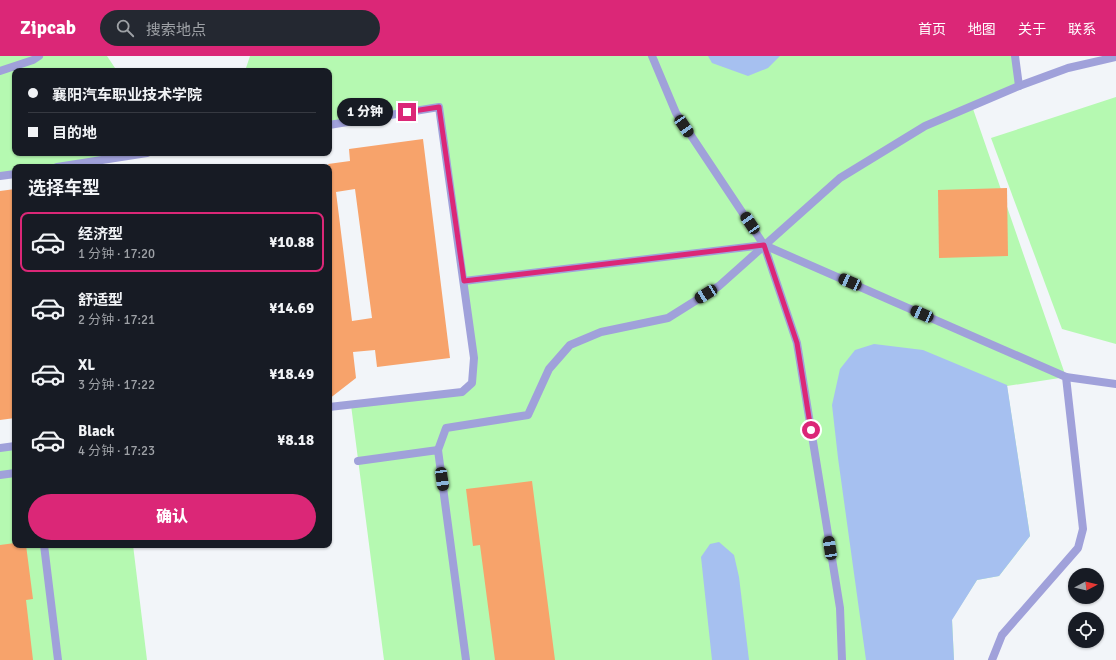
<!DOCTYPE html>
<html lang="zh">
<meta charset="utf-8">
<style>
body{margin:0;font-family:Signika,"Noto Sans SC",sans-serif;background:#242831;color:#f1f3f6;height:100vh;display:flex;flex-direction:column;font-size:15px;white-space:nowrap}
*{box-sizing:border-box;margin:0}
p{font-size:13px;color:#9ea1a6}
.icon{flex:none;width:22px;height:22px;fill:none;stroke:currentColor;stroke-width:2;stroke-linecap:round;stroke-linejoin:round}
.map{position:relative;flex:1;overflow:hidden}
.sheet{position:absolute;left:12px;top:108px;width:320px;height:384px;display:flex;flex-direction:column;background:#171b24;border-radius:8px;box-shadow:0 1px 3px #0004}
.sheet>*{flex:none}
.guide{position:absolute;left:12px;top:12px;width:320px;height:88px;border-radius:8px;box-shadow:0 1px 3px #0004;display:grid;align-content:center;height:88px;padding:0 16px;background:#171b24}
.needle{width:26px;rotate:83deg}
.tools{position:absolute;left:1068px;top:512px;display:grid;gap:8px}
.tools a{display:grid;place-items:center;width:36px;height:36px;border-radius:50%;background:#171b24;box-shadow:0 1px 3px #0004;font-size:20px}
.end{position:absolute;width:18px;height:18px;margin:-9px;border:5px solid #db2777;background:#fff;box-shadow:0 0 0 2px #fff}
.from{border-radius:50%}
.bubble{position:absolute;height:28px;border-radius:14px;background:#171b24;box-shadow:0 1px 3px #0004;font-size:13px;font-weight:800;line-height:28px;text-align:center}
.car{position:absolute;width:12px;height:24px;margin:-12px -6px;border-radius:5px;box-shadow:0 0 3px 1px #0007;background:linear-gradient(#222 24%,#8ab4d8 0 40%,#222 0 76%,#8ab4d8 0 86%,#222 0)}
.guide b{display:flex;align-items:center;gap:14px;height:38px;font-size:15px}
.guide b+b{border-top:1px solid #363941}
.guide i{width:10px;height:10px;background:#f1f3f6}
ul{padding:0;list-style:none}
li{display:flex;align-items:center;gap:12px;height:60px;margin:0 8px 6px;padding:0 8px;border:2px solid transparent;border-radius:8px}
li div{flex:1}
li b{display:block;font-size:15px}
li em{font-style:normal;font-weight:800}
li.selected{border-color:#db2777}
li>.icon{width:36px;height:36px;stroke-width:1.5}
h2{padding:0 16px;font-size:18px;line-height:48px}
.cta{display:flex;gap:8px;margin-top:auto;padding:8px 16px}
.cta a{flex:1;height:46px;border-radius:24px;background:#db2777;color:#fff;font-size:16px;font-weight:800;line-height:46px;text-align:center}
header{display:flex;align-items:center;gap:24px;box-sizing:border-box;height:56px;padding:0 20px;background:#db2777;color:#fff}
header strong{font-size:19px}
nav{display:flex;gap:22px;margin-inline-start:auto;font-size:14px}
.search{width:280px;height:36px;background:#242831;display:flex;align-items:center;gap:10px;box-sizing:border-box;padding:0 14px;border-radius:22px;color:#9ea1a6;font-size:15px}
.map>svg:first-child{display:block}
.green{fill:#b5f9b1}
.water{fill:#a6c0f0}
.building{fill:#f7a36b;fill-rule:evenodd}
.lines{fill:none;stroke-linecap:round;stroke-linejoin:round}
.service{stroke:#a0a1da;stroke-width:8}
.route{stroke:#db2777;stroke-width:5}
</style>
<header>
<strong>Zipcab</strong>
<div class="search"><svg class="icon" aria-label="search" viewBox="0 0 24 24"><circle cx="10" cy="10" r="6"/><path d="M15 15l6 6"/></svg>搜索地点</div>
<nav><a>首页</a><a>地图</a><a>关于</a><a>联系</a></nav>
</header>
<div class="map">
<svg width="1116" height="604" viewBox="0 0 1116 604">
<rect width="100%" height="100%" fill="#f2f5f9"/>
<!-- green -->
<g class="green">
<path d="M0,0H107L117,15H15V97H137L57,111H15V118L0,120Z"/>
<path d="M250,0H1015L1019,30L972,50L1066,321L1007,330L1030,480L999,520L977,524L952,563L954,604H384L351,349L462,336L472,327L474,302L439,52L329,69V15H245Z"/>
<path d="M1116,41V288L1062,273L991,82Z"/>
<path d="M15,390V489H133L147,604H0V392Z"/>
</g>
<!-- water -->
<g class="water">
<path d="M708,0H780L768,12L748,20L712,7Z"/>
<path d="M874,288L923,294L1007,329L1030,480L999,520L977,524L952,564L954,604H866L838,402L832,349L840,313L855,294Z"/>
<path d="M719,486L734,499L739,521L749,604H712L701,501L710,488Z"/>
</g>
<!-- building -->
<g class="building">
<path d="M423,83L450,302L377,311L375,294L353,296L356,322L329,343L330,127L329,111L328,108L350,105L349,93ZM355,133L372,262L352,265L336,136Z"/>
<path d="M1007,132L1008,200L939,202L938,134Z"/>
<path d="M15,133V362L0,364V135Z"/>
<path d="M532,425L555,604H495L480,489L473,490L466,433Z"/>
<path d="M15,487V489H26L33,543L26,544L33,604H0V489Z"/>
</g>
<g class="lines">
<!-- service -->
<g class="service">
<path d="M652,0L676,57L764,189L797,287L840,552L842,604"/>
<path d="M1015,0L1019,30"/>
<path d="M0,15L33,4L39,0"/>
<path d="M329,69L439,51L474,302L472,327L462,336L329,351"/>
<path d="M57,111L147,97"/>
<path d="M0,120L15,118"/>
<path d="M464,225L764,189L1066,321L1083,473L1078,492L1002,579L992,604"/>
<path d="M1066,321L1116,328"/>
<path d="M0,392L15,390"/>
<path d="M438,394L446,372L528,359L549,313L570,289L601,276L668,262L719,230L840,122L925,70L1019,30L1068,12L1116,1"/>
<path d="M358,405L438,394L466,604"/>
<path d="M0,419L15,417"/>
<path d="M44,489L58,604"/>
</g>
</g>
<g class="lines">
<!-- route -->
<path class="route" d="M407,56L439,51L464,225L764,189L797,287L811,374"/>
</g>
</svg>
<div class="tools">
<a><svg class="needle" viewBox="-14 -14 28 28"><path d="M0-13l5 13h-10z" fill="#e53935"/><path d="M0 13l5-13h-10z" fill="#9ea1a6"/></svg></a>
<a><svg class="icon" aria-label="locate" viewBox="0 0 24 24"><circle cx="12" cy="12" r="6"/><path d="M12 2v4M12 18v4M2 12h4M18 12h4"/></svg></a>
</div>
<i class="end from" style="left:811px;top:374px"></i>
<i class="end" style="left:407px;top:56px"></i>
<div class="bubble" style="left:337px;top:42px;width:56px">1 分钟</div>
<i class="car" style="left:684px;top:70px;rotate:146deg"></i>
<i class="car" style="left:750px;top:167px;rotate:326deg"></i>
<i class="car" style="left:850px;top:226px;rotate:294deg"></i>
<i class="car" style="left:706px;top:238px;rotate:238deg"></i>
<i class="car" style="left:922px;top:258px;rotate:294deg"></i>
<i class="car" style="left:442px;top:423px;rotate:172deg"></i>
<i class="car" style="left:830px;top:492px;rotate:351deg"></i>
<div class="guide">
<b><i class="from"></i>襄阳汽车职业技术学院</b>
<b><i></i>目的地</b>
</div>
<section class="sheet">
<h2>选择车型</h2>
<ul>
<li class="selected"><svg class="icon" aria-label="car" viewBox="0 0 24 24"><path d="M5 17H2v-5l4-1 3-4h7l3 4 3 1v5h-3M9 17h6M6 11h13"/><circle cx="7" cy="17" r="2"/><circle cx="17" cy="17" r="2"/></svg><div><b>经济型</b><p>1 分钟 · 17:20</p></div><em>¥10.88</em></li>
<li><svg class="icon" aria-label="car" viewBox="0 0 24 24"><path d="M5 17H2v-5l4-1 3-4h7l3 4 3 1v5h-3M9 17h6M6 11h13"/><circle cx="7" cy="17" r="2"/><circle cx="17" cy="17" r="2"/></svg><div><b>舒适型</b><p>2 分钟 · 17:21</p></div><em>¥14.69</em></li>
<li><svg class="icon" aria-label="car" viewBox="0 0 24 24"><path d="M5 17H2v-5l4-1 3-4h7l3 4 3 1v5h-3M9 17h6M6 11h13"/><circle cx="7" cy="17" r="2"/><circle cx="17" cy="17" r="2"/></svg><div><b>XL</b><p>3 分钟 · 17:22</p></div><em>¥18.49</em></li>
<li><svg class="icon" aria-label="car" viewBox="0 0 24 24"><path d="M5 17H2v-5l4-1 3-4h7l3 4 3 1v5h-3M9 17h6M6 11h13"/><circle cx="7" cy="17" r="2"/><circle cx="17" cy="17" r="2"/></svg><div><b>Black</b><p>4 分钟 · 17:23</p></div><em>¥8.18</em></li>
</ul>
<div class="cta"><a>确认</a></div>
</section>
</div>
